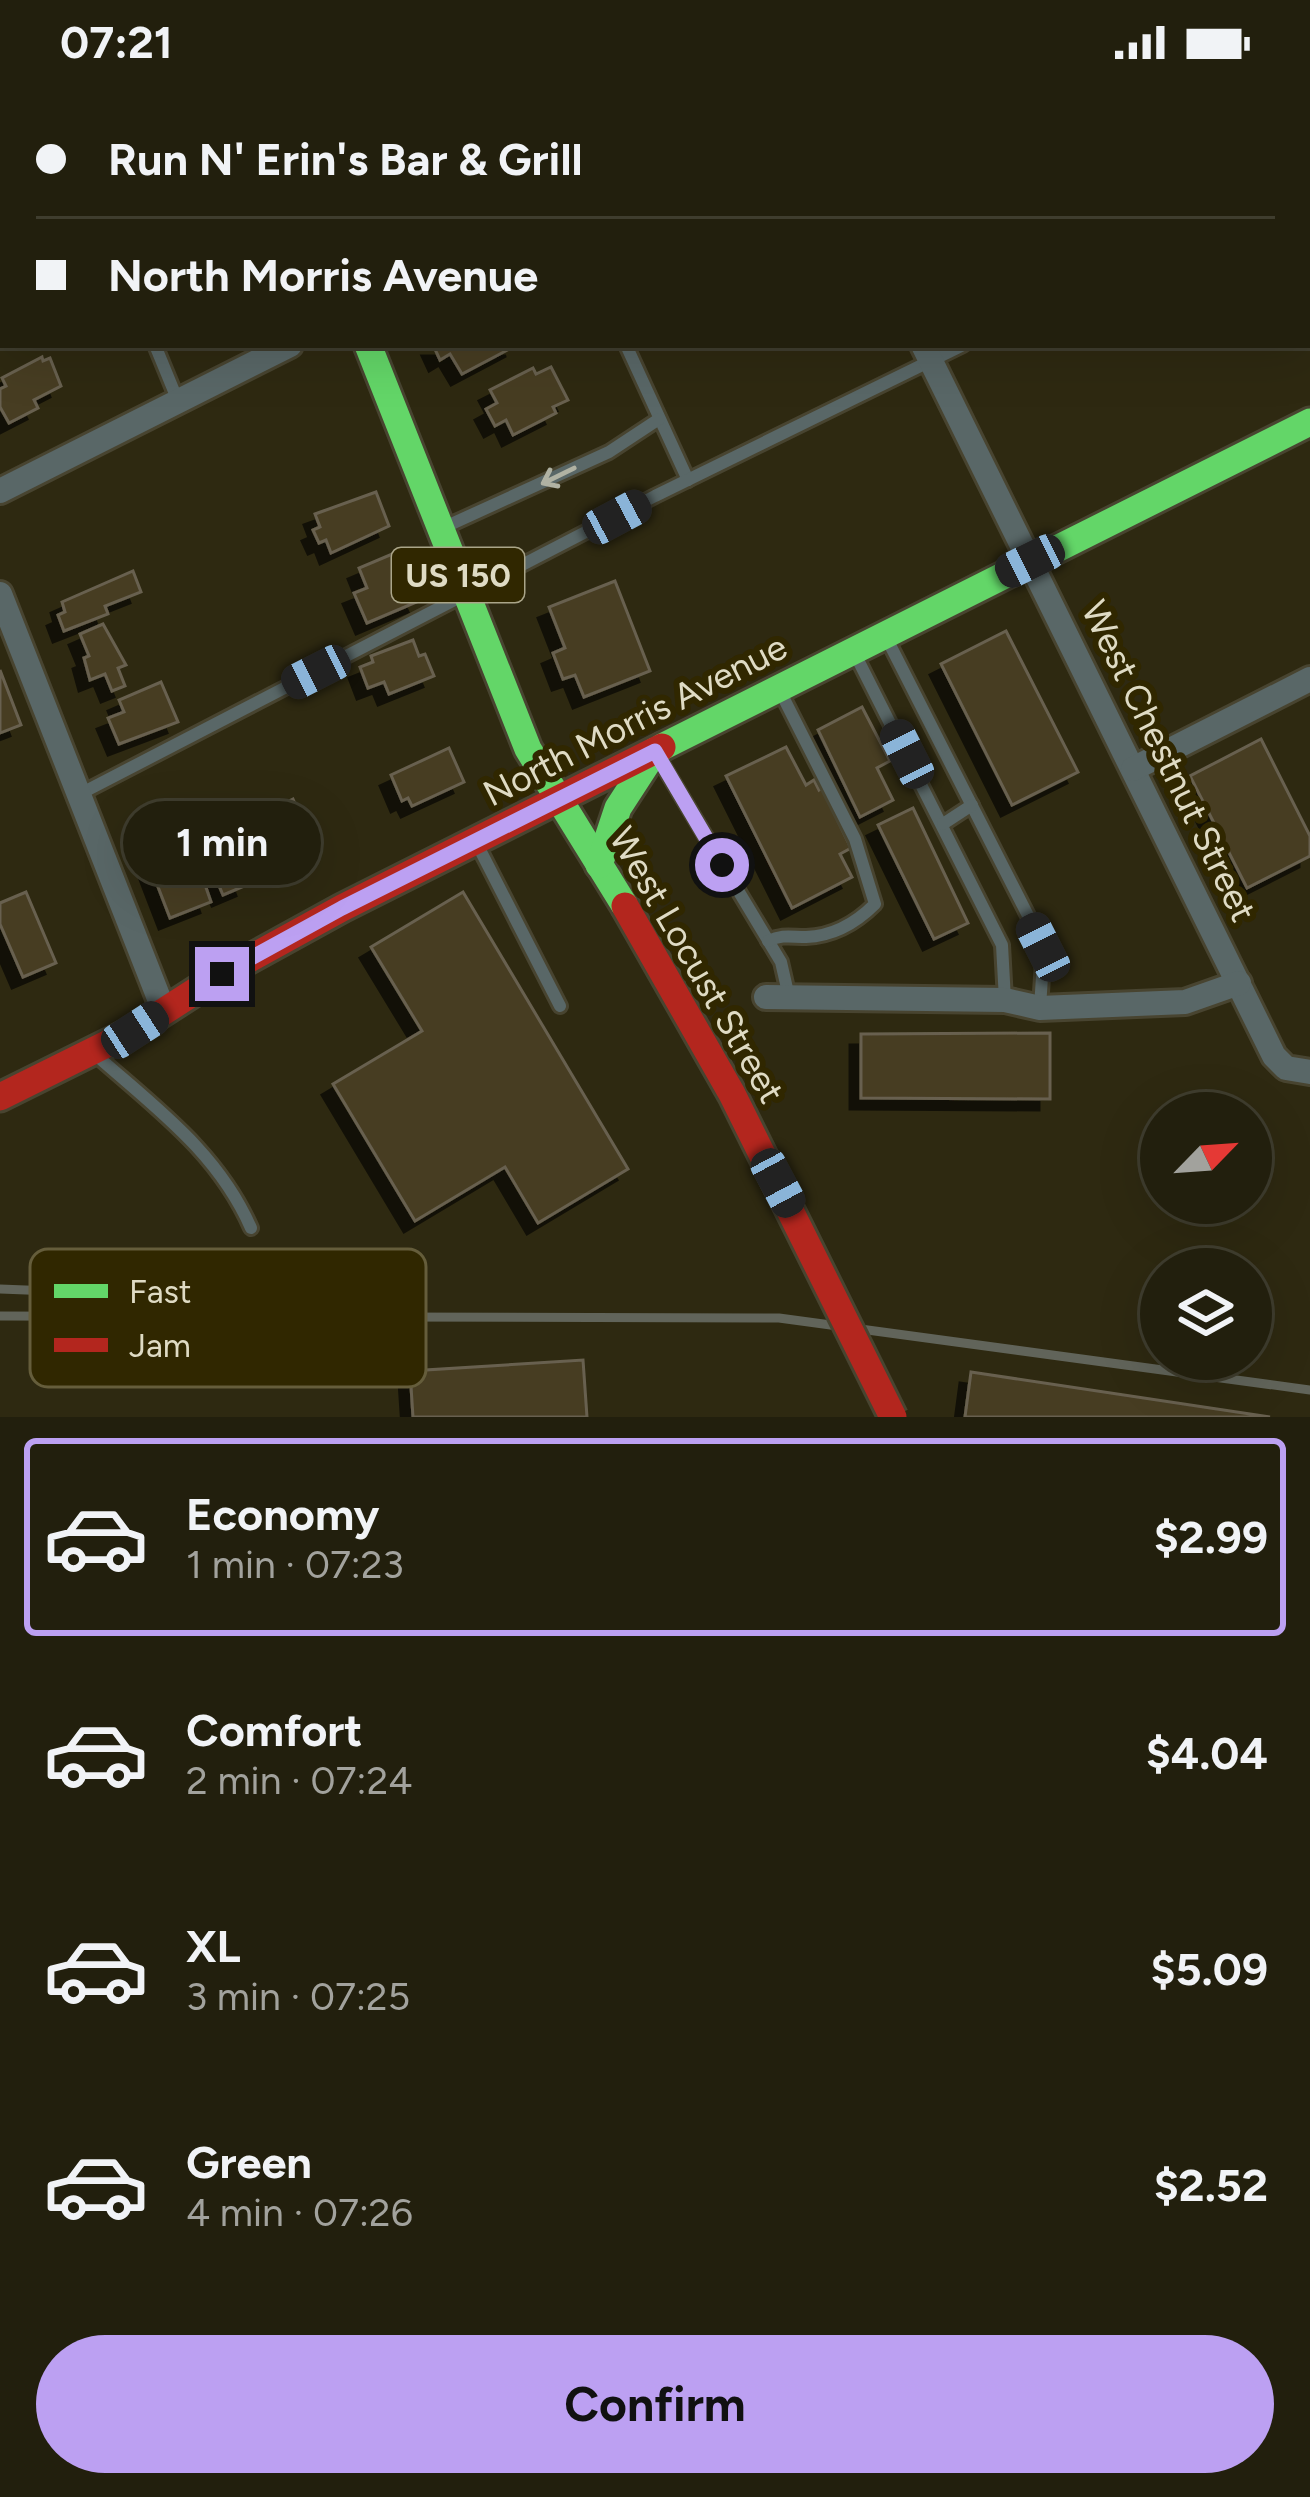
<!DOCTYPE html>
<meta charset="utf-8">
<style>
body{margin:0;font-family:Figtree,sans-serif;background:#2e2c1b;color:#f1f3f6;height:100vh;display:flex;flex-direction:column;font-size:45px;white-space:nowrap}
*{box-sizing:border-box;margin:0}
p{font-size:39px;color:#a2a29d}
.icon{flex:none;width:66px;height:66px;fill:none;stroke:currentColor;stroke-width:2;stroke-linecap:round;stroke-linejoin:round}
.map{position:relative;height:1333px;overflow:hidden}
.panel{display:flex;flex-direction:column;background:#221f0d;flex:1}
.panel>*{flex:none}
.hud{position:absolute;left:0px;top:0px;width:1311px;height:264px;box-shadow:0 12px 48px #0002,0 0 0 3px #3f3d2e;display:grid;align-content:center;height:264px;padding:0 36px;background:#221f0d}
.needle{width:78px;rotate:65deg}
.buttons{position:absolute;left:1140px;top:1008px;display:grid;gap:24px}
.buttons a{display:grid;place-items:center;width:132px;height:132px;border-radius:50%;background:#221f0d;box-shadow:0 12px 48px #0002,0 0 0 3px #3f3d2e;font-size:60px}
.end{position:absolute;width:54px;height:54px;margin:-27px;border:15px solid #bca0f2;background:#111;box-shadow:0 0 0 6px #111}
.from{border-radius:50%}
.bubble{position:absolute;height:84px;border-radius:42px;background:#221f0d;box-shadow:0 12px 48px #0002,0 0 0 3px #3f3d2e;font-size:39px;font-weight:700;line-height:84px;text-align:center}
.car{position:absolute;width:36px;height:72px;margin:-36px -18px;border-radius:15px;box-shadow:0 0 9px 3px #0007;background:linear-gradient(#222 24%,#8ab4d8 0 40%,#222 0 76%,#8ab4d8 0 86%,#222 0)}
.hud b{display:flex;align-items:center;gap:42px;height:114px;font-size:45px}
.hud b+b{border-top:3px solid #3f3d2e}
.hud i{width:30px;height:30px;background:#f1f3f6}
ul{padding:21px 0 0;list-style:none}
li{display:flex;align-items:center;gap:36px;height:198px;margin:0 24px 18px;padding:0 12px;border:6px solid transparent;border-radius:12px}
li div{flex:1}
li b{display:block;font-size:45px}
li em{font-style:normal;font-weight:700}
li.on{border-color:#bca0f2}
li>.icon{width:108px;height:108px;stroke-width:1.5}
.button{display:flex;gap:24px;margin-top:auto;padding:24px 36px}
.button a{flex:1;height:138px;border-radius:72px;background:#bca0f2;color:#111;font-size:48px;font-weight:700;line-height:138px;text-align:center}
.status{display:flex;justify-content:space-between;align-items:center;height:84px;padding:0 60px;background:#221f0d;direction:ltr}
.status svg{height:33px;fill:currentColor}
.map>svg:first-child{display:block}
.building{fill:#473d24;stroke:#68614f;stroke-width:3;filter:url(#shadow)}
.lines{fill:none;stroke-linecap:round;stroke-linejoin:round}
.lane-casing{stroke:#484430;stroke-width:18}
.street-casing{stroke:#484430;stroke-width:30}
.fast-casing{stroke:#484430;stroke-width:33}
.jam-casing{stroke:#484430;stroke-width:33}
.lane{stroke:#596767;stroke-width:12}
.street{stroke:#596767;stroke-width:24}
.fast{stroke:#63d668;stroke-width:27}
.jam{stroke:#b3261e;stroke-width:27}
.rail{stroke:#61645a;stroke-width:9}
.jam-bridge-casing{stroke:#484430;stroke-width:33;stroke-linecap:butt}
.jam-bridge{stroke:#b3261e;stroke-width:27}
.oneway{stroke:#b0b2a3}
.route{stroke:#bca0f2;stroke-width:15}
.labels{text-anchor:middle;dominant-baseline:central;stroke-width:12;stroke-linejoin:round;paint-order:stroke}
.shield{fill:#302700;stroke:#aaa589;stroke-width:3}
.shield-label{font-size:33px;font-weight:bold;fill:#dfdbc4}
.street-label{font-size:36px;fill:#dfdbc4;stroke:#302700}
.key{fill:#302700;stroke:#655d3b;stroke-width:3}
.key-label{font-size:33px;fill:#dfdbc4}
</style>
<div class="status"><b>07:21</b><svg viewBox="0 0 49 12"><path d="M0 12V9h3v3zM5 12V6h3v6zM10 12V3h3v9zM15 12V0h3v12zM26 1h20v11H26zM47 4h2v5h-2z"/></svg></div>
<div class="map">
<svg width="1310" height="1333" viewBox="0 0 1310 1333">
<defs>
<filter id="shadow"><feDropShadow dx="-11" dy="11" stdDeviation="0" flood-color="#0009"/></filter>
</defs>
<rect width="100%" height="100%" fill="#2e2911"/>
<!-- building -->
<g class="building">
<path d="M433,261H517L462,290L450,270L440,276Z"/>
<path d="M42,273L43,277L50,274L61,302L34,316L38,324L9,339L0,323V305L6,302L2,294Z"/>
<path d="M551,283L568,316L553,323L556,329L513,351L506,336L495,342L486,325L497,319L490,306L533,284L536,290Z"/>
<path d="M376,408L389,442L331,469L326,456L319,459L313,446L320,443L315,430Z"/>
<path d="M397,468L419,517L367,539L354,509L367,504L359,484Z"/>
<path d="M133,487L141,508L105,522L108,530L64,547L58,531L65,528L62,518Z"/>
<path d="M615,497L650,587L584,613L575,591L563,595L553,569L565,564L549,523Z"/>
<path d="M103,540L126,581L118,584L125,602L112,607L105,590L90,596L84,574L89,572L80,550Z"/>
<path d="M1006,547L1078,688L1012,721L941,580Z"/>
<path d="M413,556L419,572L425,570L434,592L389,610L384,598L368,604L360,583L373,578L371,572Z"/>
<path d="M0,586L21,641L0,649Z"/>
<path d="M161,598L178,638L119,660L108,634L124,628L119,616Z"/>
<path d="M862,623L890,677L877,684L893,716L860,733L818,646Z"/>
<path d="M1261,655L1310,752V772L1247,804L1190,692Z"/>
<path d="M786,663L806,701L814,696L819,706L822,704L851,764L840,770L852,793L792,824L726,692Z"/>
<path d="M449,664L464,698L412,722L408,714L402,717L391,691Z"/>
<path d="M293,715L314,763L270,786L256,759L264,754L254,735Z"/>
<path d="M913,724L968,839L934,855L878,741Z"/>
<path d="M220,728L247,801L223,811L197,750L203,747L199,736Z"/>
<path d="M191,760L211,818L170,834L150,782L173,773L170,768Z"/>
<path d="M26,808L56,879L23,893L0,840V819Z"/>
<path d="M463,808L628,1085L538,1139L505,1083L415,1137L333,1000L422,947L371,863Z"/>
<path d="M1050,949V1015L861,1014V950Z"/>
<path d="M583,1276L587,1333H413L410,1287Z"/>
<path d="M971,1288L1270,1333H965Z"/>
</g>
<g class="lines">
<defs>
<g id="lane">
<path d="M51,0L52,3"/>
<path d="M538,0L539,3"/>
<path d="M1074,0L1076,3"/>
<path d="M1308,88L1310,87"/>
<path d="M155,261L178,317"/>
<path d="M626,261L688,396"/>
<path d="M447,442L609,368L659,335"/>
<path d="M887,555L1044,863L1040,923"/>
<path d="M854,568L1002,861L1005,916"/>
<path d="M658,673L781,878L789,913"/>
<path d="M78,711L655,412L963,261"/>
<path d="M943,740L972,721"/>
<path d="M476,758L560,922"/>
<path d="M768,857C783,850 791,853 806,853C833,852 857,838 875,820L855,755L779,605"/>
<path d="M97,972C157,1025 218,1069 251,1144"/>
</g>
<g id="street">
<path d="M802,3L808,0"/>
<path d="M923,261L1274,972L1286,984L1310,988"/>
<path d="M0,407L290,261"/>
<path d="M0,510L164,927"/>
<path d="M1133,685L1310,595"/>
<path d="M766,913L1005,916L1040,924L1185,918L1239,899"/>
</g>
<g id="fast">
<path d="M265,0L266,3"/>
<path d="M368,261L528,665L625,822"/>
<path d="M662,663L1310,338"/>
<path d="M599,781L618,724L655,667"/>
</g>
<path id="jam" d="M0,1013L135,946L222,890L342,824L662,663"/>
</defs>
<!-- lane casing -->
<use href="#lane" class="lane-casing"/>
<!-- street casing -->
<use href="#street" class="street-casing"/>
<!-- fast casing -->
<use href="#fast" class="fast-casing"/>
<!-- jam casing -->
<use href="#jam" class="jam-casing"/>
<!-- lane -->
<use href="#lane" class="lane"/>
<!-- street -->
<use href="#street" class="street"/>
<!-- fast -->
<use href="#fast" class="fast"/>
<!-- jam -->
<use href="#jam" class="jam"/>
<!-- rail -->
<g class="rail">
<path d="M0,1205L103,1209"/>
<path d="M0,1232L779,1234L1310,1306"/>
</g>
<defs>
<path id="jam-bridge" d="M625,822L732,1010L893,1333"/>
</defs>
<!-- jam-bridge casing -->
<use href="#jam-bridge" class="jam-bridge-casing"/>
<!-- jam-bridge -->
<use href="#jam-bridge" class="jam-bridge"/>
</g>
<!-- one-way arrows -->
<defs><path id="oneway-shaft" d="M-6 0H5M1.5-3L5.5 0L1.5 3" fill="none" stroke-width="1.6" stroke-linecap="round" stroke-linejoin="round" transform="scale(3)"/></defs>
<use class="oneway" href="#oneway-shaft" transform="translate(558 392) rotate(154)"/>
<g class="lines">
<!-- route -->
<path class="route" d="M222,890L342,824L655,667L722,781"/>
</g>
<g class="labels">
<!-- shield labels -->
<rect class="shield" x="392" y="464" width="132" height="54" rx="9"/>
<g class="shield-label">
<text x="458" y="491">US 150</text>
</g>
<!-- street labels -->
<g class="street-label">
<text transform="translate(635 636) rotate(-27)">North Morris Avenue</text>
<text transform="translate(1169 677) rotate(64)">West Chestnut Street</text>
<text transform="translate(697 881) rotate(60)">West Locust Street</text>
</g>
</g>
<!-- legend -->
<rect x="30" y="1165" width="396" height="138" rx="18" class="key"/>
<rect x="54" y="1200" width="54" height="14" fill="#63d668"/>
<rect x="54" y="1254" width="54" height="14" fill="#b3261e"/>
<g class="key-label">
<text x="129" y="1219">Fast</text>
<text x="129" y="1273">Jam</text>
</g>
</svg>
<div class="buttons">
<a><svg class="needle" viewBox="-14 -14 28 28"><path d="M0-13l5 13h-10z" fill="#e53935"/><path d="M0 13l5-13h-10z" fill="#a2a29d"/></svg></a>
<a><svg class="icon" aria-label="layers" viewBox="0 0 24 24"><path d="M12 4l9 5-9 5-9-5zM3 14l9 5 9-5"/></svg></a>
</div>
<i class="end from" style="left:722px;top:781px"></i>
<i class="end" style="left:222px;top:890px"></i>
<div class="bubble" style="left:123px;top:717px;width:198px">1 min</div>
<i class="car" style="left:617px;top:433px;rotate:62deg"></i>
<i class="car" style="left:1030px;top:477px;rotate:244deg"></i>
<i class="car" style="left:316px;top:588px;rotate:243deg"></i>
<i class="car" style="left:907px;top:670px;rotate:333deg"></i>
<i class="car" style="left:1043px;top:863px;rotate:333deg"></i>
<i class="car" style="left:135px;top:946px;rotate:57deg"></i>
<i class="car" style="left:778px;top:1099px;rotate:152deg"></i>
<div class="hud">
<b><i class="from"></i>Run N' Erin's Bar &amp; Grill</b>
<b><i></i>North Morris Avenue</b>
</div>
</div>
<section class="panel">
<ul>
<li class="on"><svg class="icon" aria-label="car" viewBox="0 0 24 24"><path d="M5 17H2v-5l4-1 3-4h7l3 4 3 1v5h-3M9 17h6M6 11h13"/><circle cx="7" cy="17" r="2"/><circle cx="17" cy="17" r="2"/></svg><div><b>Economy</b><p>1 min · 07:23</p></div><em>$2.99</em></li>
<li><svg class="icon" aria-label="car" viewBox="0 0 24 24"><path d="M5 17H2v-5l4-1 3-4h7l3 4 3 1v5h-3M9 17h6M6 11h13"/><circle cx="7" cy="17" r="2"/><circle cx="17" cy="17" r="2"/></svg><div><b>Comfort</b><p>2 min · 07:24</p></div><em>$4.04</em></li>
<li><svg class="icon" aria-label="car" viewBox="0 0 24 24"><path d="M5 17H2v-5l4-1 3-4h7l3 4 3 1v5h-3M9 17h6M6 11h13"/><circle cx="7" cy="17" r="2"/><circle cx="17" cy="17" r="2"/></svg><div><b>XL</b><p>3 min · 07:25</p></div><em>$5.09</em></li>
<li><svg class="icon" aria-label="car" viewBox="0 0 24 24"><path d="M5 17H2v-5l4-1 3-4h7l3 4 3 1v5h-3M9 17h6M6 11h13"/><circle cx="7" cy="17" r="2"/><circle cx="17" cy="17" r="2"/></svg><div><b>Green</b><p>4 min · 07:26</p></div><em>$2.52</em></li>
</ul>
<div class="button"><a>Confirm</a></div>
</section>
